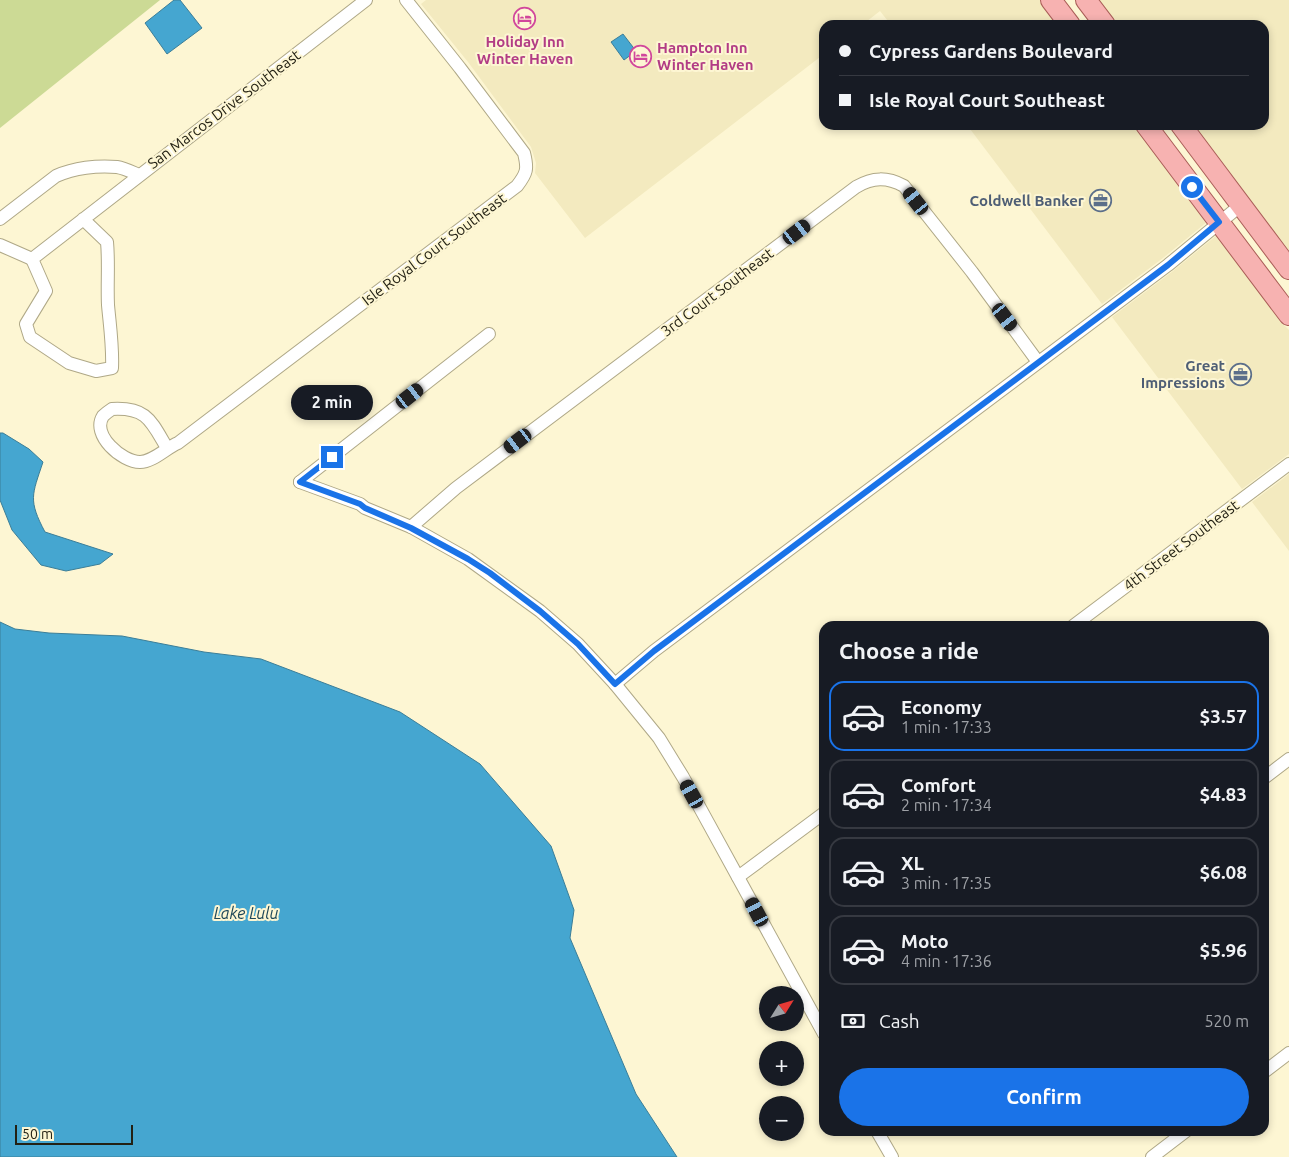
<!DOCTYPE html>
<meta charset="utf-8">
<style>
body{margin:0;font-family:Ubuntu,sans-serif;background:#242831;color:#f1f3f6;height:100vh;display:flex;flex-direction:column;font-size:19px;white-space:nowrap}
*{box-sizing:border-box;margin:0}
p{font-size:16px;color:#9ea1a6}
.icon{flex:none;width:28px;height:28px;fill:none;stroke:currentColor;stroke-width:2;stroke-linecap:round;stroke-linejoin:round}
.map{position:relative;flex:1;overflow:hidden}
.panel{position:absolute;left:819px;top:621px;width:450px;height:515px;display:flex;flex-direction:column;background:#171b24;border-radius:15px;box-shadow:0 2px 8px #0003}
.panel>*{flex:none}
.hud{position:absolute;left:819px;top:20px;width:450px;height:110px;border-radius:15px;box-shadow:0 2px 8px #0003;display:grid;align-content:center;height:110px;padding:0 20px;background:#171b24}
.needle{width:32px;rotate:53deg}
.tools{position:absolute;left:759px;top:986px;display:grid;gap:10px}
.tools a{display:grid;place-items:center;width:45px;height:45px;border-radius:50%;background:#171b24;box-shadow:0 2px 8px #0003;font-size:25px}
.scale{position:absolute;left:15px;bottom:12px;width:118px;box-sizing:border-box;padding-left:5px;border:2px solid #232114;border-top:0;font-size:14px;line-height:18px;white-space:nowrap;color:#232114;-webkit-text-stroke:4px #fdf6d3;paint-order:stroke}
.end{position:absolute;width:22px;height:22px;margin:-11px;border:6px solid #1a73e8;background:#fff;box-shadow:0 0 0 2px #fff}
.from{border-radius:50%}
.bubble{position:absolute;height:35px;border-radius:18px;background:#171b24;box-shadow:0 2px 8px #0003;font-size:16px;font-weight:700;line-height:35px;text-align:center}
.car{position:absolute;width:15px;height:30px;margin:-15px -8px;border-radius:6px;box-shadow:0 0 4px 1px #0007;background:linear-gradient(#222 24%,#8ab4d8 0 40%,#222 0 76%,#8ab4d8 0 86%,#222 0)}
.hud b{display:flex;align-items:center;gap:18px;height:48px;font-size:19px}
.hud b+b{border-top:1px solid #363941}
.hud i{width:12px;height:12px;background:#f1f3f6}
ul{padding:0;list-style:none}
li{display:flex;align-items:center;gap:15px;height:70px;margin:0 10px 8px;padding:0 10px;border:2px solid #363941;border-radius:15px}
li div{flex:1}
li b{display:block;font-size:19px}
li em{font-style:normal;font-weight:700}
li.selected{border-color:#1a73e8}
li>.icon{width:45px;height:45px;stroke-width:1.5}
h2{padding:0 20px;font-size:22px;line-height:60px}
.pay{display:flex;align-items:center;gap:12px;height:55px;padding:0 20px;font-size:19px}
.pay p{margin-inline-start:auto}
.action{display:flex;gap:10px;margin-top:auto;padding:10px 20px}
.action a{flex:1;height:58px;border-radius:30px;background:#1a73e8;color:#fff;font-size:20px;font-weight:700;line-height:58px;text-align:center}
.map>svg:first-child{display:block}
.built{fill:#f3eabf}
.green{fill:#ccda95}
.water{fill:#45a6d0;stroke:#3b7e98}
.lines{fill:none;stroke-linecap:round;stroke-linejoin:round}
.street-casing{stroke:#afa887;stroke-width:14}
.primary-casing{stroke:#aa5e58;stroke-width:22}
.street{stroke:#fff;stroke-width:12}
.primary{stroke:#f7b2b1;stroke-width:20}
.route{stroke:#1a73e8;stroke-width:6}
.labels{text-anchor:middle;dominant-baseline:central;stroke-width:4;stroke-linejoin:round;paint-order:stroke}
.hotel-label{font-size:15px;font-weight:bold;fill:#b23c85;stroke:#fdf6d3}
.street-label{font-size:15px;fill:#232114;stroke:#fdf6d3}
.service-label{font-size:15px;font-weight:bold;fill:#4e5e75;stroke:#fdf6d3;text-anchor:end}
.water-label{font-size:16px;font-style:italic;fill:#1e4759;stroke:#fdf6d3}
</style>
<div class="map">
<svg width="1289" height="1157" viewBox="0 0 1289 1157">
<rect width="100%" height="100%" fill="#fdf6d3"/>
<!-- built -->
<g class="built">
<path d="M426,0H1040L1059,25H891L880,11L862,25H824V54L585,238L535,173L536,163L531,147L468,62L421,4Z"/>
<path d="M1097,0H1289V254L1192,125H1264V25H1116Z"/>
<path d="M967,125H1134L1207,222L1163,258L1102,304Z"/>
<path d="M1217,235L1282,321L1281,322L1289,330V454L1242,489L1112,317L1173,271Z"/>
<path d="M1289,474V551L1252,502Z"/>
</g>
<!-- green -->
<path class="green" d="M0,0H160L0,128Z"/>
<!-- water -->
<g class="water">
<path d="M174,0H180L202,28L167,54L145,23Z"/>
<path d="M623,34L636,51L624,60L611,42Z"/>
<path d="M0,433H3L29,449L43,462C32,495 28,500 45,532L113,554L100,564L66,571L41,565L12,530L0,500Z"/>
<path d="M0,622L15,629L49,633L122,636L204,652L261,659L400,712L480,764L551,846L574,910L570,938L636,1094L677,1157H0Z"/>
</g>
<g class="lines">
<defs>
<g id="street">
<path d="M0,219L56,176C74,168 97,165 117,167C124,168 132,172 139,175"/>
<path d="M83,219L107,242C109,263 107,284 108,305C110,327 113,347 112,368L96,371L69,363L30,337L26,324L46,291L32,259L366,0"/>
<path d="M0,245L32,259"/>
<path d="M167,448C151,421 147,407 112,409C109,411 105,414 103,416C91,435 122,462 140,462C153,462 166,448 178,443L517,186C527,173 528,169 524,153L460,68L406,0"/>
<path d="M300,482L360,504L365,508L411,527L468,559L540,611L578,644L615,684L659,738L683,777L824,1034"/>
<path d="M300,482L489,334"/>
<path d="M411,527L456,488L856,187C873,177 887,177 904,186L972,272L1038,362"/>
<path d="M1073,626L1289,464"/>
<path d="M615,684L654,651L1168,265L1241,205"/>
<path d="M1264,778L1289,759"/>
<path d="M738,877L824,813"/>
<path d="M1264,1072L1289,1053"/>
<path d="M877,1131L892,1157"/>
<path d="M1152,1157L1186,1131"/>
</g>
<g id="primary">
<path d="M1051,0L1070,25"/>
<path d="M1086,0L1105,25"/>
<path d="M1146,125L1289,315"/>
<path d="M1181,125L1289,269"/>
</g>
</defs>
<!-- street casing -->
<use href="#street" class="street-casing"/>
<!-- primary casing -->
<use href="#primary" class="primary-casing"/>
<!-- street -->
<use href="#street" class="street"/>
<!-- primary -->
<use href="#primary" class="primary"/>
</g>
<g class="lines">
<!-- route -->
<path class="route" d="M332,457L300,482L360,504L365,508L411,528L468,559L490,573L540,611L578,644L615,684L654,651L1168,265L1219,222L1192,187"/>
</g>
<!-- icons -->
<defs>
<symbol id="hotel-ring" viewBox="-11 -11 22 22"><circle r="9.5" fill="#fdf6d3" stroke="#d1479c" stroke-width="1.5"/><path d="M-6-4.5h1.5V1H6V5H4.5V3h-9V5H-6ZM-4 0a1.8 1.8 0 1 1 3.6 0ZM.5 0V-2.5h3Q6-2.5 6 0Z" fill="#d1479c"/></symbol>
<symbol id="office-ring" viewBox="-11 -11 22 22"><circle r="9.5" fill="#fdf6d3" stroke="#5c6f8a" stroke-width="1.5"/><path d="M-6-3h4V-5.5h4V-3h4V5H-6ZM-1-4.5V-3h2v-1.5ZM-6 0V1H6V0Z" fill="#5c6f8a"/></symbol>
</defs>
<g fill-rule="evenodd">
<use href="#hotel-ring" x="512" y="6" width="25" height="25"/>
<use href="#hotel-ring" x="628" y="44" width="25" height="25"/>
<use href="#office-ring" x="1088" y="188" width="25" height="25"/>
<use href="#office-ring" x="1228" y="362" width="25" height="25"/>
</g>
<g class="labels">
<!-- hotel labels -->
<g class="hotel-label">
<text x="525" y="41">Holiday Inn<tspan x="525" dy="17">Winter Haven</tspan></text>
<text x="657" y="47" text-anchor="start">Hampton Inn<tspan x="657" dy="17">Winter Haven</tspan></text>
</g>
<!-- street labels -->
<g class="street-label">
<text transform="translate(224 109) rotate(-37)">San Marcos Drive Southeast</text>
<text transform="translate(434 249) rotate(-37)">Isle Royal Court Southeast</text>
<text transform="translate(717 292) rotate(-37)">3rd Court Southeast</text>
<text transform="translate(1181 545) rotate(-37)">4th Street Southeast</text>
</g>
<!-- service labels -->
<g class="service-label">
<text x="1084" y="200">Coldwell Banker</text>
<text x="1225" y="365">Great<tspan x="1225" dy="17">Impressions</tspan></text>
</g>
<!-- water labels -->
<g class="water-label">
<text x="246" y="913">Lake Lulu</text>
</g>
</g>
</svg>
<div class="tools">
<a><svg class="needle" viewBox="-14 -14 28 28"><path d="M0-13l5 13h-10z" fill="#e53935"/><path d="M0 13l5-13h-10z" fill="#9ea1a6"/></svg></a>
<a>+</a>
<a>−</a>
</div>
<div class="scale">50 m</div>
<i class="end from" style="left:1192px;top:187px"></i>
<i class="end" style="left:332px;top:457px"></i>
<div class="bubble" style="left:291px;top:385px;width:82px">2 min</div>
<i class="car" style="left:916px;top:201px;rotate:322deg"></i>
<i class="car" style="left:797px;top:232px;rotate:53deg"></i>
<i class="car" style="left:1005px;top:317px;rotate:143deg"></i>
<i class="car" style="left:410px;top:396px;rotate:52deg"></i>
<i class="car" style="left:518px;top:441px;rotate:233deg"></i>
<i class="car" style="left:692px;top:794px;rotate:331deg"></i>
<i class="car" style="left:757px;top:912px;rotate:332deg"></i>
<div class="hud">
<b><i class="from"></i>Cypress Gardens Boulevard</b>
<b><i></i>Isle Royal Court Southeast</b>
</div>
<section class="panel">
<h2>Choose a ride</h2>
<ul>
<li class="selected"><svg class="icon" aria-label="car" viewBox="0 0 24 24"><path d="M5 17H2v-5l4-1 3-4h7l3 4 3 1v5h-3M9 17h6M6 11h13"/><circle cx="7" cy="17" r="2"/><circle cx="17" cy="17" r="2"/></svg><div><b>Economy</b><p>1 min · 17:33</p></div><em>$3.57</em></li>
<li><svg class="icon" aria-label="car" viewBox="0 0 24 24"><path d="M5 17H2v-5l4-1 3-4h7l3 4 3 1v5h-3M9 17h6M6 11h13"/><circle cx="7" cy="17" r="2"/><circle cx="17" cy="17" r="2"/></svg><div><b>Comfort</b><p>2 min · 17:34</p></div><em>$4.83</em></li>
<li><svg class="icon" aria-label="car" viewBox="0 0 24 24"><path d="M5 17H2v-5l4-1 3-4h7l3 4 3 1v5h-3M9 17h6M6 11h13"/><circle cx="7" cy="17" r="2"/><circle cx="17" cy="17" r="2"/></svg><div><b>XL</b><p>3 min · 17:35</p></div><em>$6.08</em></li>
<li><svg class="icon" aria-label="car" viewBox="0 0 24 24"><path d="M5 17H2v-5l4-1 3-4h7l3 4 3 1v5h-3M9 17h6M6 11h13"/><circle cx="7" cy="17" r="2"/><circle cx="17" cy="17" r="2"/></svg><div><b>Moto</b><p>4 min · 17:36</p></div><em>$5.96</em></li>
</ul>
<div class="pay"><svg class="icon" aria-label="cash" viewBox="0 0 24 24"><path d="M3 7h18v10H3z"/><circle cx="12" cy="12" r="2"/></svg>Cash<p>520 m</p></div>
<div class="action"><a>Confirm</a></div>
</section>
</div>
